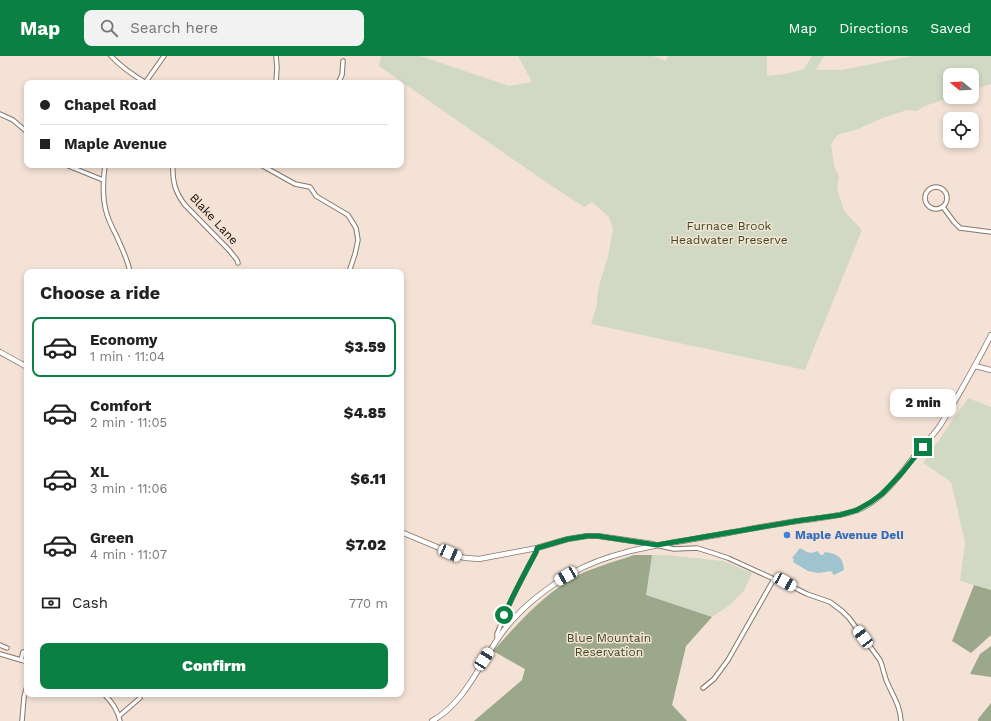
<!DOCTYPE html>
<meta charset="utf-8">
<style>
body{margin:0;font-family:"Work Sans",sans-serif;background:#f2f2f2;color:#222;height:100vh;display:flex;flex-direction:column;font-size:15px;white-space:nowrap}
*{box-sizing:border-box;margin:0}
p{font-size:13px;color:#767676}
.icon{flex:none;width:22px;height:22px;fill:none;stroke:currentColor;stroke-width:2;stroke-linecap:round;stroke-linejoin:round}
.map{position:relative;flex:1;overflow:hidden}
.sheet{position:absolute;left:24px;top:213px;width:380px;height:428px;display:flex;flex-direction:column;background:#fff;border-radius:8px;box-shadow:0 2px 6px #0003}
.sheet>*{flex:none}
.top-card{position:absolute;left:24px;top:24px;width:380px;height:88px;border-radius:8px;box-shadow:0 2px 6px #0003;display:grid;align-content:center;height:88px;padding:0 16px;background:#fff}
.needle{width:26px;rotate:288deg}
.fabs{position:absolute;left:943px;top:12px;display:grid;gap:8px}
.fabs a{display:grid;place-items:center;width:36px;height:36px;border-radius:8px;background:#fff;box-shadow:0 2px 6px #0003;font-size:20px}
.end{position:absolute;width:18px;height:18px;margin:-9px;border:5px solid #0b8043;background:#fff;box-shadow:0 0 0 2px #fff}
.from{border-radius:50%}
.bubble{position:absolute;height:28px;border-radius:8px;background:#fff;box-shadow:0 2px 6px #0003;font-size:13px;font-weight:800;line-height:28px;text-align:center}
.car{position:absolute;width:12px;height:24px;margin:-12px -6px;border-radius:5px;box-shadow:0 0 3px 1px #0007;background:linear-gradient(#fff 24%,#345 0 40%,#fff 0 76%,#345 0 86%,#fff 0)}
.top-card b{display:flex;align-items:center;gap:14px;height:38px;font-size:15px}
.top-card b+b{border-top:1px solid #e0e0e0}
.top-card i{width:10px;height:10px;background:#222}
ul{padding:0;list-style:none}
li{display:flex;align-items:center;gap:12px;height:60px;margin:0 8px 6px;padding:0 8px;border:2px solid transparent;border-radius:8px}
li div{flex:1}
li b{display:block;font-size:15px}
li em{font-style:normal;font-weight:800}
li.current{border-color:#0b8043}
li>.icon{width:36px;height:36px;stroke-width:1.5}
h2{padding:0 16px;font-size:18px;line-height:48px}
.pay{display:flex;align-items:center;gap:10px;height:44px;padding:0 16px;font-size:15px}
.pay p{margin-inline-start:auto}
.cta{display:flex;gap:8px;margin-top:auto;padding:8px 16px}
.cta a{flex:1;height:46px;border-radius:8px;background:#0b8043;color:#fff;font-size:16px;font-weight:800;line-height:46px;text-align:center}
header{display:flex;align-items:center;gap:24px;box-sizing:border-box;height:56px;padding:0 20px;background:#0b8043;color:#fff}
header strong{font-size:19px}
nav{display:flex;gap:22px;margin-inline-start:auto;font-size:14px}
.search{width:280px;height:36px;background:#f2f2f2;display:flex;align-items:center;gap:10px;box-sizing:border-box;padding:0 14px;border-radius:8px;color:#767676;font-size:15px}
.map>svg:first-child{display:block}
.green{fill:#d1d9c5}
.forest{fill:#9ca88b}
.water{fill:#9fc4cf}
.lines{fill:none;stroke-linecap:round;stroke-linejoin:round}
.minor-casing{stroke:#86776b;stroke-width:5.5}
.tertiary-casing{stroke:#86776b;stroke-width:6}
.minor{stroke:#fff;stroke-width:3.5}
.tertiary{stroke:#fff;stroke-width:4.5}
.route{stroke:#0b8043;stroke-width:5}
.shop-dot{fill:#3f7fe0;stroke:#f3e2d5;stroke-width:1.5}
.labels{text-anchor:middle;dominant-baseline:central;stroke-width:3;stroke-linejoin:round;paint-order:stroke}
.street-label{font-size:12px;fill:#16110c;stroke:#f3e2d5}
.park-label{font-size:12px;fill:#3a491a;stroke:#f3e2d5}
.shop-label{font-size:12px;font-weight:bold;fill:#366cbe;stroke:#f3e2d5;text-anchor:start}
</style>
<header>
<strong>Map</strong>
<div class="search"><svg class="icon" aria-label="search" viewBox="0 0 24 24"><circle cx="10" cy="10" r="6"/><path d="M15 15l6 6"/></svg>Search here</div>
<nav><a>Map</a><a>Directions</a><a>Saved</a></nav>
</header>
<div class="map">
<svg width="991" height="665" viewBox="0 0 991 665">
<rect width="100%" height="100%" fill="#f3e2d5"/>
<!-- green -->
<g class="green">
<path d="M381,0H420L509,30L532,26L518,0H653L666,5L668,0H767V20L785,18L804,13L812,0H824L816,14H842L912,0H991V28L972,34V19H950V41H951L925,50L917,55L907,54L880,63L858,73L837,79L831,88L834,110L839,121L837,132L844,155L862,174L805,314L591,268L597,249V243L600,226L608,201L613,173L609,161L592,146L584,151L540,122L379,10Z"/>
<path d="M968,342L991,351V534L960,525L965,486L951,426L923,407Z"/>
<path d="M634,499H666L723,505L752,517L744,535L727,551L712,561L686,590L672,649L687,665L517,642L525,613L493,595C516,569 539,543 568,525C588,512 612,507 634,499Z"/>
</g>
<!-- forest -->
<g class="forest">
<path d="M634,499H652L646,539L712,561L686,590L672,649L687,665H474L522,624L525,613L493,595C516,570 539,543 568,525C588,512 612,507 634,499Z"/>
<path d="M974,529L991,534V579L971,597L952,585Z"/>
<path d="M991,590V621L970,618L980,598Z"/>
<path d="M991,647V665H978V663Z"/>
</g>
<!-- water -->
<path class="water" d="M800,492L807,496L812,497L817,495L821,499H823L825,496C837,498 843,500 844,514L834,519L831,515L818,517L808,515L793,506L794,503L792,502Z"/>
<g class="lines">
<defs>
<g id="minor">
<path d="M111,0C121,11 133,19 146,27"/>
<path d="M145,27L164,0"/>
<path d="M276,27L277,11L276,0"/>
<path d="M338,27L342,19L343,5"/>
<path d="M0,58L13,64L27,76"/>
<path d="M66,109L103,124"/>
<path d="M105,109C103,124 102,140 106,155C108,164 113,173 117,181C122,193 128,204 130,216"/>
<path d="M173,109C172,125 175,136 185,149L229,194L237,204L238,207"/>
<path d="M261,109L295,128L310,131L316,140L348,159L356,172L358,184L355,198L349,216"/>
<circle cx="936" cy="142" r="11"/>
<path d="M943,151L954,166L960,172L991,176"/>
<path d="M25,309L27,304"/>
<path d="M660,490L674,493L697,492L713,497L728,502L774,523L785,527L807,538L830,546L842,555L849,562L880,604C883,611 884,619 887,626C893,640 900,649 901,665"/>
<path d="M498,583L497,581V578C508,549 521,523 536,496L537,492"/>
<path d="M0,589L7,592"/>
<path d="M0,598L21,604L27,606"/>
<path d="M21,604L23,596L27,597"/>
<path d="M703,632L714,623L728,604L774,523"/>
<path d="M104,638C112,646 118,654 120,665"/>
<path d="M119,660L140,642"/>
<path d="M22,665L24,641L27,630"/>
</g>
<g id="tertiary">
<path d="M0,296L27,311"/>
<path d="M975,310L991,314"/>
<path d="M401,476L461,501L466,502L479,503L537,492L568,483L587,480H598L653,488"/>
<path d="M432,665C463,648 478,612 497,584C516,555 543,534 572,517C609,496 653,490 694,483C729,477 763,470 798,465C817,462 837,461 855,455C880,446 898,422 913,402C922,391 931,382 939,371C945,362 950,352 956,343C968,322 980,301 991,279"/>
</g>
</defs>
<!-- minor casing -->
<use href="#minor" class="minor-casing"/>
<!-- tertiary casing -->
<use href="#tertiary" class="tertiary-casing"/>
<!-- minor -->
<use href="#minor" class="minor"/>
<!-- tertiary -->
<use href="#tertiary" class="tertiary"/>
</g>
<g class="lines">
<!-- route -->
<path class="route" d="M504,559L514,538L536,496L537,492L568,483L587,480H598L657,489L797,465L840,459L857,454L871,446L882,438L901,418L923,391"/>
</g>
<!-- markers -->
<circle class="shop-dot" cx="787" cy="479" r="4"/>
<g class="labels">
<!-- street labels -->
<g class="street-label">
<text transform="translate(214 163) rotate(47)">Blake Lane</text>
</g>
<!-- park labels -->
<g class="park-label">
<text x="729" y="170">Furnace Brook<tspan x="729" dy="14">Headwater Preserve</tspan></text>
<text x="609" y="582">Blue Mountain<tspan x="609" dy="14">Reservation</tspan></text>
</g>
<!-- shop labels -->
<g class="shop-label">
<text x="795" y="479">Maple Avenue Deli</text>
</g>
</g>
</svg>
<div class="fabs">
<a><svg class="needle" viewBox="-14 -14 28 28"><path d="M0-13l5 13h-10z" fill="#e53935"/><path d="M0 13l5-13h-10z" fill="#767676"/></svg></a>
<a><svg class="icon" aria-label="locate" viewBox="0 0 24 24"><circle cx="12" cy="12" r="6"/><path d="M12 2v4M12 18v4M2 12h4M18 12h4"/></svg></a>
</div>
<i class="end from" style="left:504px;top:559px"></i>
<i class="end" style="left:923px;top:391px"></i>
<div class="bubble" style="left:890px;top:333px;width:66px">2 min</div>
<i class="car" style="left:450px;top:497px;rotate:113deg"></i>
<i class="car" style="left:566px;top:520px;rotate:240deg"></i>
<i class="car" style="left:785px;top:526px;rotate:119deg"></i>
<i class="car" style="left:863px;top:581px;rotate:323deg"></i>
<i class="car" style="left:484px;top:603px;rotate:33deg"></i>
<div class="top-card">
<b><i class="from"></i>Chapel Road</b>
<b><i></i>Maple Avenue</b>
</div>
<section class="sheet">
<h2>Choose a ride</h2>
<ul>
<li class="current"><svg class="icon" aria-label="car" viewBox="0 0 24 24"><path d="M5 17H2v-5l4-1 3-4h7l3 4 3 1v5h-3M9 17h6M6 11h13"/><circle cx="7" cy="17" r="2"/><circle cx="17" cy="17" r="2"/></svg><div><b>Economy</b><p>1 min · 11:04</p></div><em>$3.59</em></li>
<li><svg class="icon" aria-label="car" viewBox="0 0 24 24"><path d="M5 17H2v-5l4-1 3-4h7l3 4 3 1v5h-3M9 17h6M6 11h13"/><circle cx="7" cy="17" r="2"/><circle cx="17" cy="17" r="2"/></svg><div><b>Comfort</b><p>2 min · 11:05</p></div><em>$4.85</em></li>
<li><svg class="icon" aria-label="car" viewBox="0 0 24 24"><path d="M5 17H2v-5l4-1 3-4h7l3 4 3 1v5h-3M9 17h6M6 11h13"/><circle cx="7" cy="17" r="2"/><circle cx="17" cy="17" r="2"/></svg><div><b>XL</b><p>3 min · 11:06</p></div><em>$6.11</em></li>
<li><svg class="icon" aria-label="car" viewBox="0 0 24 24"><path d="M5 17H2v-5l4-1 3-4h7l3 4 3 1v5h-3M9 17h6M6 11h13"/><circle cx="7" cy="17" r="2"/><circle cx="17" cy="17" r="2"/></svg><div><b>Green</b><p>4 min · 11:07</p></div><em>$7.02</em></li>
</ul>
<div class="pay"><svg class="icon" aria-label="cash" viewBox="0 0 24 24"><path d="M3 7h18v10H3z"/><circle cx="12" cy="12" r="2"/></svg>Cash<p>770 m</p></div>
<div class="cta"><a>Confirm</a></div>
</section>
</div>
